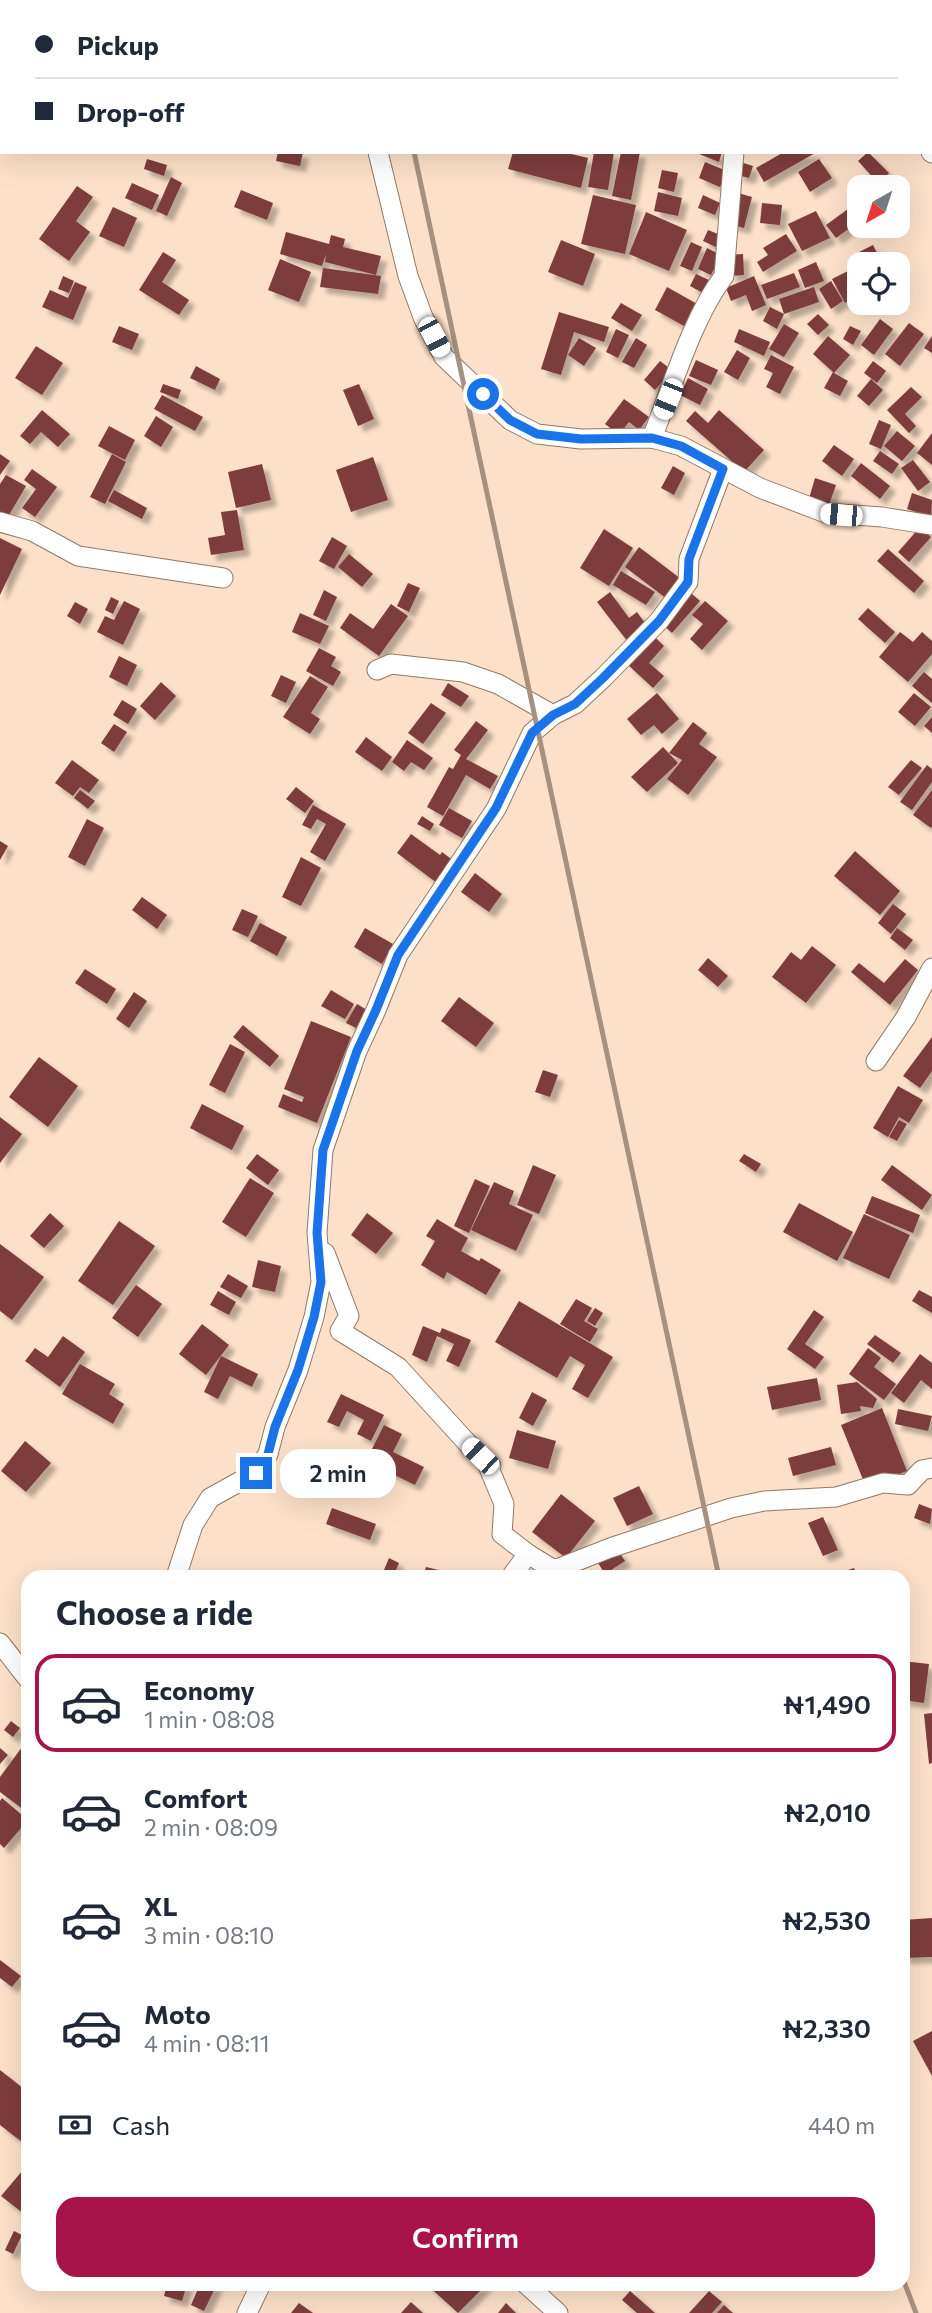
<!DOCTYPE html>
<meta charset="utf-8">
<style>
body{margin:0;font-family:Commissioner,sans-serif;background:#f6f6f7;color:#1f2937;height:100vh;display:flex;flex-direction:column;font-size:26px;white-space:nowrap}
*{box-sizing:border-box;margin:0}
p{font-size:23px;color:#747a83}
.icon{flex:none;width:38px;height:38px;fill:none;stroke:currentColor;stroke-width:2;stroke-linecap:round;stroke-linejoin:round}
.map{position:relative;flex:1;overflow:hidden}
.side{position:absolute;left:21px;top:1570px;width:889px;height:721px;display:flex;flex-direction:column;background:#fff;border-radius:21px;box-shadow:0 7px 28px #0002}
.side>*{flex:none}
.top-card{position:absolute;left:0px;top:0px;width:933px;height:154px;box-shadow:0 7px 28px #0002;display:grid;align-content:center;height:154px;padding:0 35px;background:#fff}
.needle{width:46px;rotate:219deg}
.controls{position:absolute;left:847px;top:175px;display:grid;gap:14px}
.controls a{display:grid;place-items:center;width:63px;height:63px;border-radius:14px;background:#fff;box-shadow:0 7px 28px #0002;font-size:35px}
.end{position:absolute;width:32px;height:32px;margin:-16px;border:9px solid #1a73e8;background:#fff;box-shadow:0 0 0 4px #fff}
.from{border-radius:50%}
.bubble{position:absolute;height:49px;border-radius:21px;background:#fff;box-shadow:0 7px 28px #0002;font-size:23px;font-weight:600;line-height:49px;text-align:center}
.car{position:absolute;width:21px;height:42px;margin:-21px -10px;border-radius:9px;box-shadow:0 0 5px 2px #0007;background:linear-gradient(#fff 24%,#345 0 40%,#fff 0 76%,#345 0 86%,#fff 0)}
.top-card b{display:flex;align-items:center;gap:24px;height:66px;font-size:26px}
.top-card b+b{border-top:2px solid #e0e1e3}
.top-card i{width:18px;height:18px;background:#1f2937}
ul{padding:0;list-style:none}
li{display:flex;align-items:center;gap:21px;height:98px;margin:0 14px 10px;padding:0 21px;border:4px solid transparent;border-radius:21px}
li div{flex:1}
li b{display:block;font-size:26px}
li em{font-style:normal;font-weight:600}
li.active{border-color:#a81449}
li>.icon{width:63px;height:63px;stroke-width:1.5}
h2{padding:0 35px;font-size:32px;line-height:84px}
.pay{display:flex;align-items:center;gap:18px;height:77px;padding:0 35px;font-size:26px}
.pay p{margin-inline-start:auto}
.cta{display:flex;gap:14px;margin-top:auto;padding:14px 35px}
.cta a{flex:1;height:80px;border-radius:21px;background:#a81449;color:#fff;font-size:28px;font-weight:600;line-height:80px;text-align:center}
.map>svg:first-child{display:block}
.building{fill:#7e3d3e;filter:url(#shadow)}
.lines{fill:none;stroke-linecap:round;stroke-linejoin:round}
.street-casing{stroke:#927965;stroke-width:21}
.street{stroke:#fff;stroke-width:19}
.rail{stroke:#a69181;stroke-width:5}
.route{stroke:#1a73e8;stroke-width:9}
</style>
<div class="map">
<svg width="932" height="2313" viewBox="0 0 932 2313">
<defs>
<filter id="shadow"><feDropShadow dx="6" dy="6" stdDeviation="2" flood-color="#0004"/></filter>
</defs>
<rect width="100%" height="100%" fill="#fce0c9"/>
<!-- building -->
<g class="building">
<path d="M278,152H303L300,166L276,161Z"/>
<path d="M513,152H563L588,158L581,188L508,169Z"/>
<path d="M594,152H614L608,190L588,187Z"/>
<path d="M621,152H640L631,200L612,196Z"/>
<path d="M694,152H722L719,162Z"/>
<path d="M784,152H817L764,182L756,168Z"/>
<path d="M868,152L889,173L878,183L858,161Z"/>
<path d="M147,159L167,165L164,176L144,169Z"/>
<path d="M819,159L832,178L810,192L798,172Z"/>
<path d="M705,162L727,171L720,187L699,178Z"/>
<path d="M740,162L753,166L749,178L737,175Z"/>
<path d="M662,170L678,173L674,192L658,188Z"/>
<path d="M171,177L182,183L167,216L156,211Z"/>
<path d="M132,183L159,195L152,210L125,198Z"/>
<path d="M77,186L93,197L76,221L90,232L69,261L39,239Z"/>
<path d="M241,190L273,203L267,220L234,207Z"/>
<path d="M658,192L682,198L678,216L654,211Z"/>
<path d="M738,193L752,197L744,228L729,224Z"/>
<path d="M593,195L636,205L625,254L581,244Z"/>
<path d="M703,195L720,203L715,215L698,208Z"/>
<path d="M762,203L782,205L780,225L760,223Z"/>
<path d="M113,207L137,218L124,247L99,236Z"/>
<path d="M848,209L858,222L836,238L826,225Z"/>
<path d="M816,211L830,238L802,251L788,224Z"/>
<path d="M646,212L687,230L669,271L629,254Z"/>
<path d="M708,230L723,236L718,248L703,241Z"/>
<path d="M286,232L329,244L331,235L345,239L343,247L381,256L376,275L325,262L326,254L322,266L280,254Z"/>
<path d="M786,234L797,251L763,272L757,262L768,255L763,248Z"/>
<path d="M561,240L595,254L583,286L548,272Z"/>
<path d="M691,242L702,247L692,271L680,266Z"/>
<path d="M873,245L883,264H858L853,255Z"/>
<path d="M707,248L721,255L711,275L698,269Z"/>
<path d="M163,252L176,260L162,282L189,300L179,315L139,290Z"/>
<path d="M743,254L744,275L730,276L729,255Z"/>
<path d="M280,259L311,272L299,302L268,290Z"/>
<path d="M816,262L824,281L805,288L798,270Z"/>
<path d="M323,268L381,276L378,294L320,287Z"/>
<path d="M850,270L859,288V295L845,303L832,279Z"/>
<path d="M794,273L800,287L767,299L761,285Z"/>
<path d="M696,274L709,280L703,293L690,286Z"/>
<path d="M63,276L74,281L69,293L58,289Z"/>
<path d="M754,276L766,305L752,311L746,295L731,301L726,288Z"/>
<path d="M831,281L843,301L831,309L819,289Z"/>
<path d="M75,282L87,287L73,320L42,307L50,290L68,298Z"/>
<path d="M667,287L699,305L686,327L655,310Z"/>
<path d="M814,287L819,302L784,314L779,299Z"/>
<path d="M621,303L642,315L632,331L611,318Z"/>
<path d="M770,307L784,314L777,329L763,321Z"/>
<path d="M559,312L609,327L604,342L574,332L561,375L541,369Z"/>
<path d="M818,314L829,325L818,335L807,324Z"/>
<path d="M880,319L893,329L874,355L861,345Z"/>
<path d="M909,323L924,334L900,366L885,354Z"/>
<path d="M784,324L799,333L784,357L769,349Z"/>
<path d="M119,326L139,334L132,350L112,342Z"/>
<path d="M850,326L861,331L853,345L843,339Z"/>
<path d="M616,329L629,335L618,358L606,352Z"/>
<path d="M739,329L770,342L764,356L734,342Z"/>
<path d="M828,336L850,355L834,373L848,381L840,396L824,388L833,372L813,354Z"/>
<path d="M932,336V353L924,348Z"/>
<path d="M579,338L596,348L584,366L568,355Z"/>
<path d="M636,338L647,345L634,368L622,362Z"/>
<path d="M36,346L63,363L42,395L15,378Z"/>
<path d="M737,350L750,358L738,380L724,372Z"/>
<path d="M771,355L794,367L780,394L766,387L773,373L764,369Z"/>
<path d="M696,360L718,370L711,385L689,376Z"/>
<path d="M660,361L672,370L655,390L644,380Z"/>
<path d="M873,361L886,371L877,383L864,373Z"/>
<path d="M196,366L220,379L215,390L190,378Z"/>
<path d="M688,378L708,389L700,405L680,395Z"/>
<path d="M871,379L883,390L869,406L857,396Z"/>
<path d="M163,384L181,390L178,399L160,392Z"/>
<path d="M359,384L374,419L358,426L343,390Z"/>
<path d="M911,387L922,397L905,414L916,426L909,433L887,410Z"/>
<path d="M162,395L203,417L195,431L154,409Z"/>
<path d="M624,399L649,417L639,430L629,422L619,435L605,424Z"/>
<path d="M42,410L70,434L58,447L41,432L30,444L20,436Z"/>
<path d="M719,410L764,450L744,472L686,421L695,411L708,423Z"/>
<path d="M156,416L173,427L161,447L144,436Z"/>
<path d="M879,420L891,425L881,449L869,444Z"/>
<path d="M109,426L135,440L125,460L98,446Z"/>
<path d="M897,431L915,446L902,461L884,446Z"/>
<path d="M932,433V465L917,453Z"/>
<path d="M834,445L854,459L842,476L822,461Z"/>
<path d="M880,451L899,464L892,474L873,461Z"/>
<path d="M0,454L10,461L0,475Z"/>
<path d="M112,454L126,462L105,504L90,497Z"/>
<path d="M373,457L388,500L351,512L336,470Z"/>
<path d="M913,460L930,482L918,491L901,468Z"/>
<path d="M861,463L890,486L880,499L851,476Z"/>
<path d="M262,464L271,500L236,508L228,472Z"/>
<path d="M673,466L685,473L674,495L661,488Z"/>
<path d="M32,469L57,487L35,517L22,508L36,489L24,480Z"/>
<path d="M6,475L26,486L5,522L0,519V484Z"/>
<path d="M815,478L836,485L828,508L808,502Z"/>
<path d="M114,490L147,508L142,519L108,501Z"/>
<path d="M912,493L932,500L931,517L907,509Z"/>
<path d="M237,510L244,550L211,555L208,538L225,535L221,512Z"/>
<path d="M920,527L931,537L909,562L898,552Z"/>
<path d="M604,529L633,548L609,586L580,568Z"/>
<path d="M332,537L347,546L334,569L319,561Z"/>
<path d="M0,538L22,549L0,595Z"/>
<path d="M639,547L681,579L667,599L625,567Z"/>
<path d="M888,549L924,581L914,593L877,561Z"/>
<path d="M349,554L373,574L362,587L338,567Z"/>
<path d="M621,571L655,592L646,605L613,585Z"/>
<path d="M408,583L420,588L409,612L397,606Z"/>
<path d="M324,590L337,597L326,621L313,615Z"/>
<path d="M610,592L629,618L637,612L648,627L628,642L597,602Z"/>
<path d="M691,593L700,601L672,633L663,625Z"/>
<path d="M111,597L119,601L113,614L105,610Z"/>
<path d="M124,601L140,609L123,645L97,632L105,616L114,620Z"/>
<path d="M705,601L728,621L702,650L690,639L703,624L692,615Z"/>
<path d="M75,602L88,609L80,624L67,616Z"/>
<path d="M391,604L408,616L379,656L340,628L350,613L373,629Z"/>
<path d="M868,608L895,632L885,643L858,619Z"/>
<path d="M300,613L329,626L320,644L292,632Z"/>
<path d="M900,632L913,642L922,632L932,641V654L908,682L879,657Z"/>
<path d="M653,635L664,646L649,663L664,676L653,688L627,664Z"/>
<path d="M319,648L336,657L331,666L341,672L333,686L306,671Z"/>
<path d="M119,656L137,665L127,686L109,677Z"/>
<path d="M924,672L932,679V703L912,686Z"/>
<path d="M281,675L296,682L286,703L271,696Z"/>
<path d="M310,676L328,687L311,713L320,719L310,734L283,717Z"/>
<path d="M161,682L176,696L155,720L140,706Z"/>
<path d="M448,683L469,696L461,707L441,695Z"/>
<path d="M657,693L679,719L662,734L654,725L641,735L627,719Z"/>
<path d="M914,693L931,707L915,726L898,712Z"/>
<path d="M122,700L137,709L128,724L113,715Z"/>
<path d="M431,703L446,713L423,744L408,733Z"/>
<path d="M932,717V733L924,726Z"/>
<path d="M476,721L488,730L466,759L498,776L490,789L466,775L443,816L427,807L449,767L453,769L461,755L454,750Z"/>
<path d="M693,722L707,733L699,744L717,757L688,795L667,779L682,760L669,753Z"/>
<path d="M114,724L127,732L114,752L101,743Z"/>
<path d="M366,737L392,757L382,771L355,752Z"/>
<path d="M407,740L433,758L424,770L411,762L404,771L392,762Z"/>
<path d="M663,747L678,763L647,792L631,777Z"/>
<path d="M72,760L99,780L89,793L80,787L73,796L55,783Z"/>
<path d="M911,760L922,768L899,795L888,787Z"/>
<path d="M927,765L932,769V782L912,810L900,802Z"/>
<path d="M296,787L314,801L305,813L286,799Z"/>
<path d="M80,790L95,801L88,809L74,798Z"/>
<path d="M932,790V826L931,828L913,815Z"/>
<path d="M313,805L346,824L325,861L310,852L326,824L317,819L311,829L302,825Z"/>
<path d="M449,808L472,821L462,838L439,825Z"/>
<path d="M422,816L434,824L430,831L417,824Z"/>
<path d="M87,819L104,828L85,866L68,857Z"/>
<path d="M411,834L440,855L442,852L454,861L437,883L397,853Z"/>
<path d="M0,841L8,846L0,860Z"/>
<path d="M855,851L900,891L880,915L834,876Z"/>
<path d="M301,857L321,868L301,906L282,897Z"/>
<path d="M475,873L502,894L489,912L461,892Z"/>
<path d="M142,897L167,915L157,929L132,910Z"/>
<path d="M893,904L906,914L891,934L878,923Z"/>
<path d="M242,909L258,916L248,937L232,930Z"/>
<path d="M260,923L287,937L277,956L250,941Z"/>
<path d="M365,928L393,944L382,964L354,947Z"/>
<path d="M897,928L913,940L905,950L890,938Z"/>
<path d="M812,946L836,965L806,1003L772,977L791,952L801,960Z"/>
<path d="M708,958L728,976L718,987L698,970Z"/>
<path d="M905,959L918,970L890,1005L851,972L859,963L884,983Z"/>
<path d="M85,969L116,989L107,1004L75,983Z"/>
<path d="M331,990L354,1004L345,1019L321,1006Z"/>
<path d="M134,992L147,1001L129,1028L116,1019Z"/>
<path d="M459,997L494,1023L476,1047L441,1021Z"/>
<path d="M357,1004L367,1010L356,1028L346,1023Z"/>
<path d="M311,1021L351,1037L317,1123L278,1107L283,1094L302,1102L304,1097L284,1089Z"/>
<path d="M243,1025L279,1056L270,1067L233,1037Z"/>
<path d="M932,1037V1071L920,1088L903,1076Z"/>
<path d="M230,1044L245,1052L225,1093L209,1085Z"/>
<path d="M39,1057L78,1086L48,1127L9,1097Z"/>
<path d="M543,1070L558,1075L550,1097L535,1092Z"/>
<path d="M898,1086L923,1100L909,1123L899,1117L888,1137L873,1128Z"/>
<path d="M202,1104L244,1126L232,1150L190,1128Z"/>
<path d="M0,1117L22,1134L0,1163Z"/>
<path d="M899,1120L907,1124L897,1141L889,1137Z"/>
<path d="M257,1154L279,1170L268,1185L246,1168Z"/>
<path d="M744,1154L761,1164L756,1172L739,1161Z"/>
<path d="M533,1165L556,1175L539,1214L517,1205Z"/>
<path d="M892,1165L932,1195L922,1210L881,1180Z"/>
<path d="M250,1178L274,1193L246,1237L222,1222Z"/>
<path d="M475,1179L490,1186L469,1233L454,1226Z"/>
<path d="M494,1182L514,1191L509,1204L533,1215L516,1251L471,1230Z"/>
<path d="M872,1196L920,1215L913,1233L865,1213Z"/>
<path d="M799,1203L853,1232L837,1261L783,1232Z"/>
<path d="M50,1213L64,1226L44,1248L30,1236Z"/>
<path d="M367,1213L393,1233L376,1254L351,1235Z"/>
<path d="M864,1214L910,1235L889,1279L843,1258Z"/>
<path d="M437,1219L468,1238L461,1251L479,1261L481,1258L501,1270L486,1295L447,1272L444,1279L421,1265L435,1241L426,1236Z"/>
<path d="M119,1221L155,1246L113,1305L78,1281Z"/>
<path d="M0,1244L44,1277L12,1320L0,1311Z"/>
<path d="M258,1260L281,1266L275,1292L252,1287Z"/>
<path d="M228,1274L248,1286L241,1298L220,1287Z"/>
<path d="M136,1285L162,1304L138,1337L112,1318Z"/>
<path d="M919,1290L932,1297V1313L912,1301Z"/>
<path d="M218,1291L236,1302L229,1315L210,1305Z"/>
<path d="M576,1299L592,1308L584,1321L598,1329L590,1342L560,1324Z"/>
<path d="M519,1301L613,1357L588,1398L572,1389L585,1365L570,1356L557,1378L495,1342Z"/>
<path d="M595,1308L603,1313L595,1326L587,1321Z"/>
<path d="M814,1310L824,1317L805,1344L824,1357L815,1369L787,1349Z"/>
<path d="M202,1324L229,1345L206,1375L179,1354Z"/>
<path d="M423,1326L440,1333L442,1328L471,1340L459,1367L446,1361L454,1344L437,1336L427,1362L412,1355Z"/>
<path d="M875,1335L901,1353L893,1363L867,1344Z"/>
<path d="M63,1336L85,1352L60,1387L25,1361L35,1348L48,1357Z"/>
<path d="M868,1348L881,1358L874,1367L896,1384L884,1400L849,1374Z"/>
<path d="M920,1354L932,1363V1389L921,1380L904,1403L891,1393Z"/>
<path d="M221,1356L258,1374L252,1387L230,1376L218,1399L204,1392Z"/>
<path d="M80,1364L115,1384L109,1394L124,1404L113,1424L62,1394Z"/>
<path d="M817,1378L821,1400L772,1410L767,1387Z"/>
<path d="M857,1382L877,1399L873,1408L860,1406L861,1411L841,1414L837,1385Z"/>
<path d="M532,1392L547,1400L533,1426L519,1418Z"/>
<path d="M341,1394L384,1415L371,1441L357,1434L364,1420L347,1411L339,1427L327,1422Z"/>
<path d="M882,1408L907,1471L866,1487L841,1425Z"/>
<path d="M898,1409L932,1416L928,1431L895,1424Z"/>
<path d="M384,1425L402,1434L393,1452L424,1467L415,1485L366,1461Z"/>
<path d="M517,1430L556,1441L548,1469L509,1458Z"/>
<path d="M25,1441L51,1463L26,1492L1,1471Z"/>
<path d="M831,1447L836,1465L793,1476L788,1458Z"/>
<path d="M639,1486L653,1514L627,1526L613,1498Z"/>
<path d="M561,1494L595,1521L566,1558L532,1532Z"/>
<path d="M919,1504L932,1509L930,1524L914,1518Z"/>
<path d="M332,1508L376,1524L370,1540L326,1524Z"/>
<path d="M823,1517L838,1550L823,1556L808,1523Z"/>
<path d="M618,1550L625,1561L605,1574L598,1563Z"/>
<path d="M389,1558L399,1563L393,1577H381Z"/>
<path d="M426,1567L443,1571L441,1577H423Z"/>
<path d="M854,1568L858,1577H830V1576Z"/>
<path d="M903,1661L929,1664L924,1703L903,1700Z"/>
<path d="M932,1713V1763L929,1764L924,1714Z"/>
<path d="M11,1721L20,1728L13,1737L4,1730Z"/>
<path d="M28,1739V1813L0,1792V1777Z"/>
<path d="M0,1748L8,1755L0,1764Z"/>
<path d="M2,1798L28,1820L4,1848L0,1844V1801Z"/>
<path d="M932,1918V1957L903,1958V1920Z"/>
<path d="M0,1960L21,1976L12,1987L0,1978Z"/>
<path d="M932,2031V2076L913,2041Z"/>
<path d="M0,2070L28,2092V2134L22,2142L0,2125Z"/>
<path d="M28,2164V2217L1,2196Z"/>
<path d="M14,2231L22,2235L13,2254L5,2250Z"/>
<path d="M167,2284H187L182,2301L164,2296Z"/>
<path d="M200,2284H217L204,2311L191,2305Z"/>
<path d="M426,2284H452L455,2286L457,2284H487L458,2313Z"/>
<path d="M630,2291L655,2313H637L622,2300Z"/>
<path d="M709,2291L722,2302L712,2313H689Z"/>
<path d="M411,2302L423,2313H401Z"/>
<path d="M299,2303L313,2313H291Z"/>
<path d="M506,2303L516,2313H498Z"/>
<path d="M724,2305L733,2313H717Z"/>
</g>
<g class="lines">
<defs>
<g id="street">
<path d="M343,0V2"/>
<path d="M744,2V0"/>
<path d="M931,6L932,4"/>
<path d="M378,152L408,276L423,317L444,357L510,420L537,434L581,439L652,438L681,446L760,488L826,513L882,517L932,525"/>
<path d="M931,152L932,153"/>
<path d="M652,438C672,388 692,318 724,276L734,152"/>
<path d="M0,522L32,531L78,556L223,578"/>
<path d="M377,670L391,664L463,672L498,684L553,715"/>
<path d="M876,1061L906,1017L932,968"/>
<path d="M325,1253L349,1316L340,1331L398,1367L470,1446L491,1466L489,1468L504,1504L502,1534L528,1554L554,1570L610,1548L731,1508L764,1501L836,1497L883,1483L908,1485L922,1470L932,1468"/>
<path d="M176,1577L193,1525L210,1498L255,1473L268,1454L275,1427L298,1370L314,1317L321,1282L317,1233L323,1150L357,1051L376,1010L398,955L496,809L532,733L553,715L575,704L603,678L659,621L688,582L689,559L723,469"/>
<path d="M511,1577L528,1554"/>
<path d="M0,1643L28,1679"/>
<path d="M526,2284L558,2313"/>
<path d="M247,2313L261,2284"/>
</g>
</defs>
<!-- street casing -->
<use href="#street" class="street-casing"/>
<!-- street -->
<use href="#street" class="street"/>
<!-- rail -->
<g class="rail">
<path d="M381,0L382,2"/>
<path d="M414,152L719,1577"/>
<path d="M903,2279L916,2313"/>
</g>
</g>
<g class="lines">
<!-- route -->
<path class="route" d="M256,1473L268,1454L275,1427L298,1370L314,1317L321,1282L317,1233L323,1150L357,1051L376,1010L398,955L496,808L532,733L553,715L575,704L603,678L659,621L688,582L689,559L723,469L681,446L652,438L581,439L537,434L510,420L483,394"/>
</g>
</svg>
<div class="controls">
<a><svg class="needle" viewBox="-14 -14 28 28"><path d="M0-13l5 13h-10z" fill="#e53935"/><path d="M0 13l5-13h-10z" fill="#747a83"/></svg></a>
<a><svg class="icon" aria-label="locate" viewBox="0 0 24 24"><circle cx="12" cy="12" r="6"/><path d="M12 2v4M12 18v4M2 12h4M18 12h4"/></svg></a>
</div>
<i class="end from" style="left:483px;top:394px"></i>
<i class="end" style="left:256px;top:1473px"></i>
<div class="bubble" style="left:280px;top:1449px;width:116px">2 min</div>
<i class="car" style="left:434px;top:337px;rotate:152deg"></i>
<i class="car" style="left:668px;top:399px;rotate:202deg"></i>
<i class="car" style="left:841px;top:515px;rotate:275deg"></i>
<i class="car" style="left:480px;top:1456px;rotate:314deg"></i>
<div class="top-card">
<b><i class="from"></i>Pickup</b>
<b><i></i>Drop-off</b>
</div>
<section class="side">
<h2>Choose a ride</h2>
<ul>
<li class="active"><svg class="icon" aria-label="car" viewBox="0 0 24 24"><path d="M5 17H2v-5l4-1 3-4h7l3 4 3 1v5h-3M9 17h6M6 11h13"/><circle cx="7" cy="17" r="2"/><circle cx="17" cy="17" r="2"/></svg><div><b>Economy</b><p>1 min · 08:08</p></div><em>₦1,490</em></li>
<li><svg class="icon" aria-label="car" viewBox="0 0 24 24"><path d="M5 17H2v-5l4-1 3-4h7l3 4 3 1v5h-3M9 17h6M6 11h13"/><circle cx="7" cy="17" r="2"/><circle cx="17" cy="17" r="2"/></svg><div><b>Comfort</b><p>2 min · 08:09</p></div><em>₦2,010</em></li>
<li><svg class="icon" aria-label="car" viewBox="0 0 24 24"><path d="M5 17H2v-5l4-1 3-4h7l3 4 3 1v5h-3M9 17h6M6 11h13"/><circle cx="7" cy="17" r="2"/><circle cx="17" cy="17" r="2"/></svg><div><b>XL</b><p>3 min · 08:10</p></div><em>₦2,530</em></li>
<li><svg class="icon" aria-label="car" viewBox="0 0 24 24"><path d="M5 17H2v-5l4-1 3-4h7l3 4 3 1v5h-3M9 17h6M6 11h13"/><circle cx="7" cy="17" r="2"/><circle cx="17" cy="17" r="2"/></svg><div><b>Moto</b><p>4 min · 08:11</p></div><em>₦2,330</em></li>
</ul>
<div class="pay"><svg class="icon" aria-label="cash" viewBox="0 0 24 24"><path d="M3 7h18v10H3z"/><circle cx="12" cy="12" r="2"/></svg>Cash<p>440 m</p></div>
<div class="cta"><a>Confirm</a></div>
</section>
</div>
